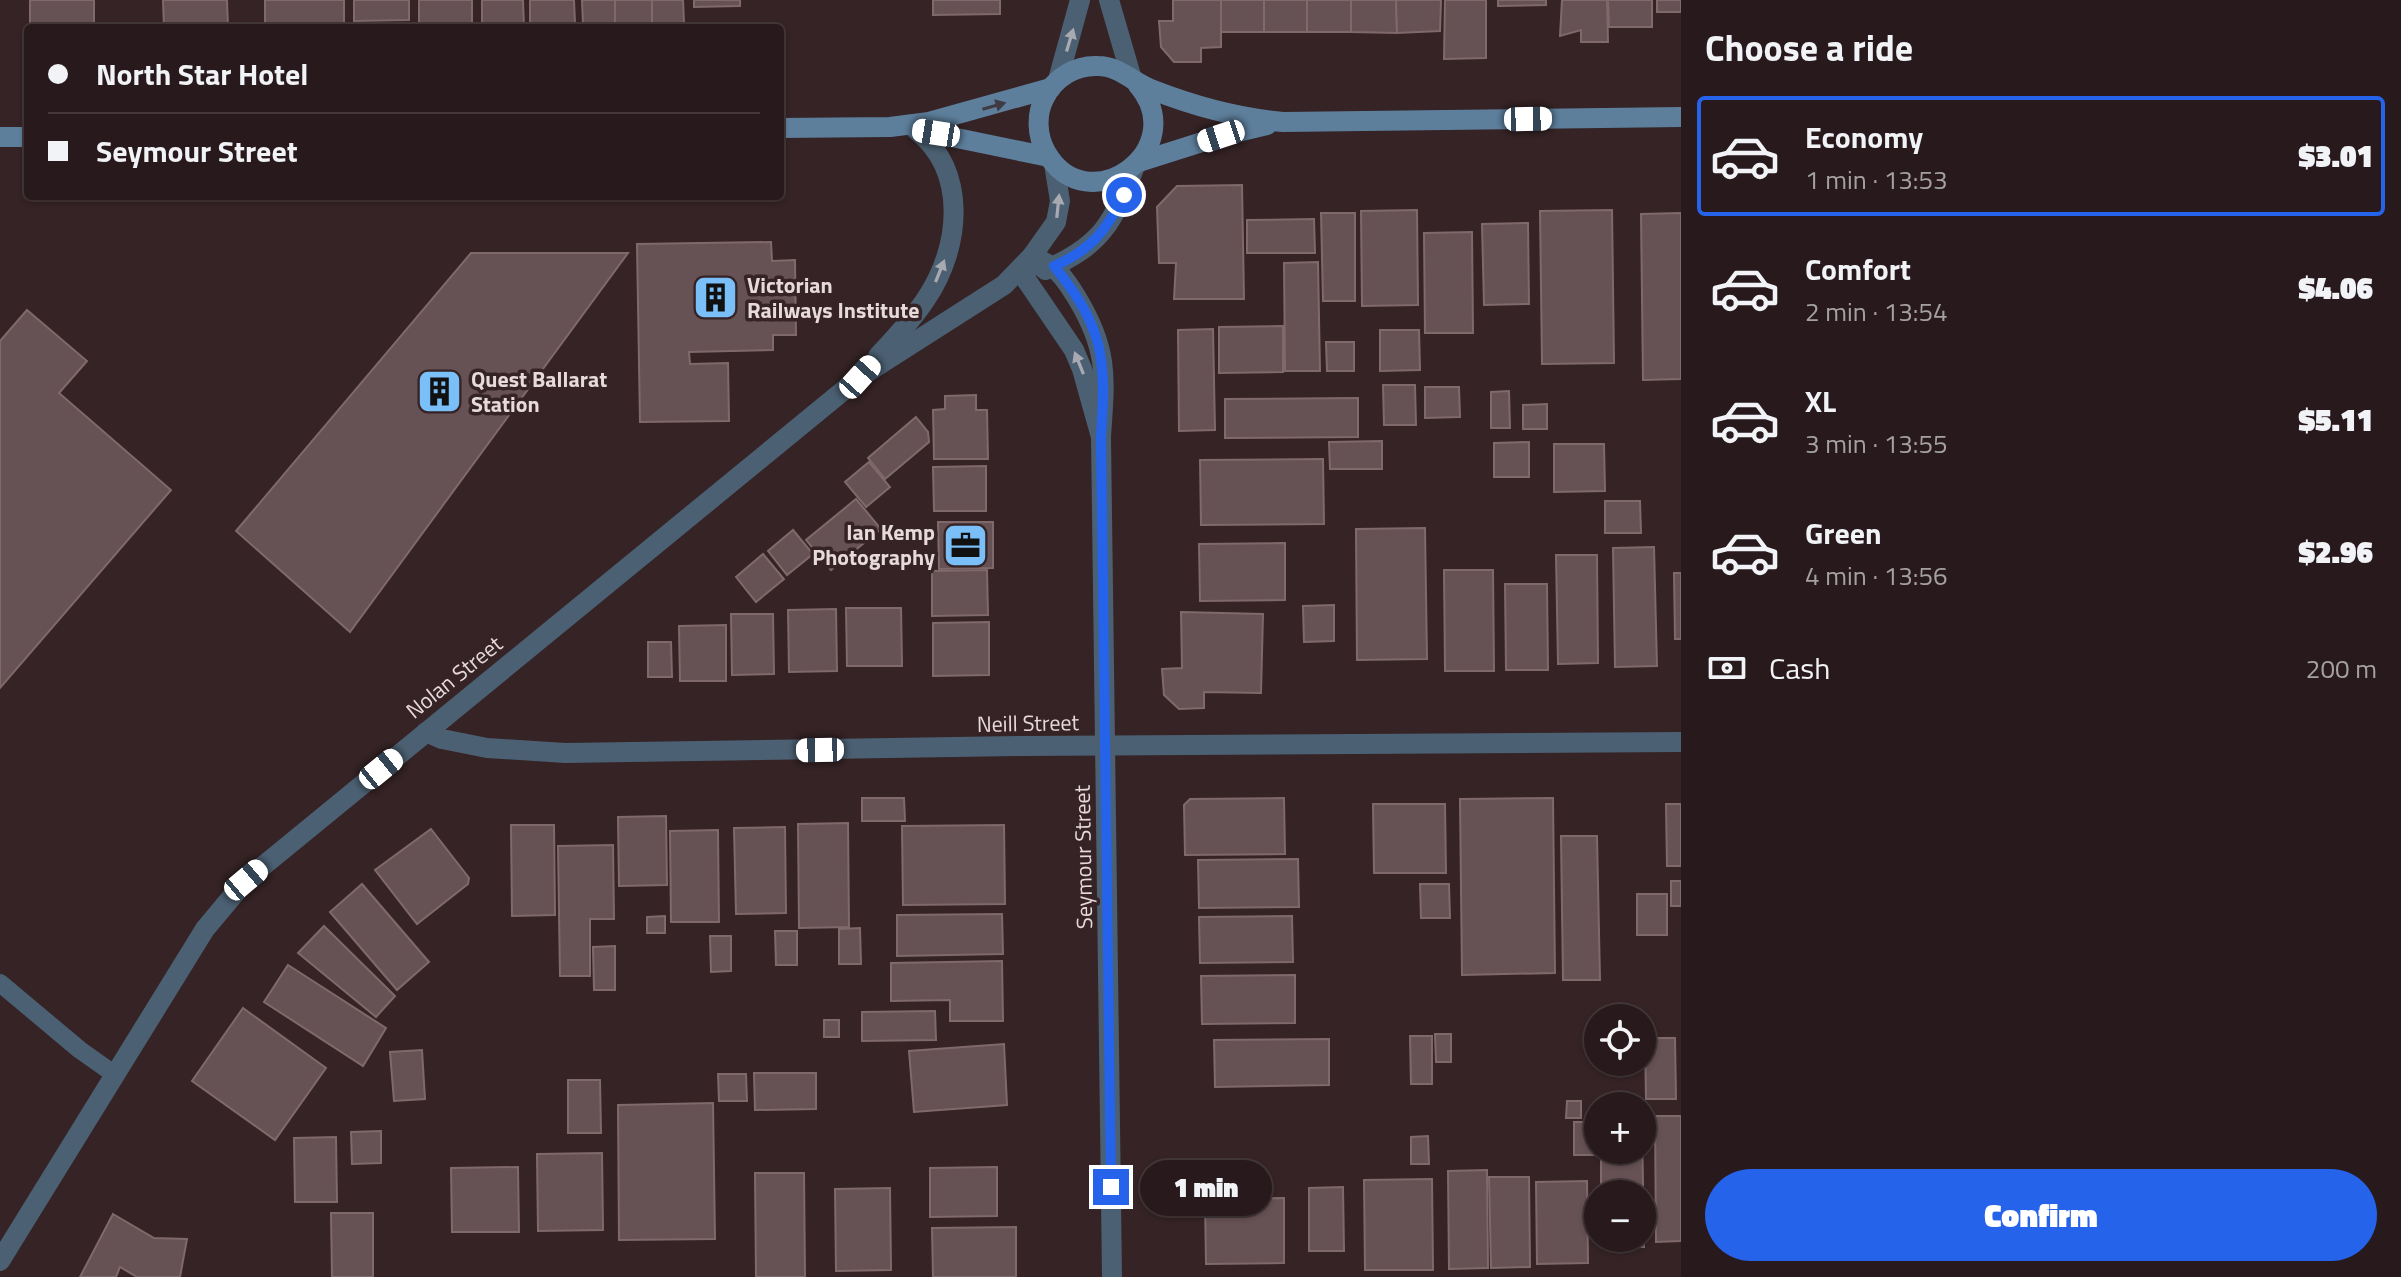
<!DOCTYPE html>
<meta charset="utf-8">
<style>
body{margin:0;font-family:"Titillium Web",sans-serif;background:#342729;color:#f1f3f6;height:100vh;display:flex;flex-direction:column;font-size:30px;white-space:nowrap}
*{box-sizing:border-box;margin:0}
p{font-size:26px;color:#a5a1a3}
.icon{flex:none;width:44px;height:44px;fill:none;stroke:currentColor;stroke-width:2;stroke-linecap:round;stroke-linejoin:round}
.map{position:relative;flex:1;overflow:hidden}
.sheet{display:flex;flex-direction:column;background:#281a1c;width:720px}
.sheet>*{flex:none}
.banner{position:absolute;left:24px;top:24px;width:760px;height:176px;border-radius:8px;box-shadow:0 2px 6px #0004,0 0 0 2px #44383b;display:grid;align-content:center;height:176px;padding:0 24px;background:#281a1c}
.controls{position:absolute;left:1584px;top:1004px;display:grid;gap:16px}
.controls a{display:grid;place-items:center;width:72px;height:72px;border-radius:50%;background:#281a1c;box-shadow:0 2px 6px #0004,0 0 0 2px #44383b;font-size:40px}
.end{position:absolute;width:36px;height:36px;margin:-18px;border:10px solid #2563eb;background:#fff;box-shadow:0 0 0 4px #fff}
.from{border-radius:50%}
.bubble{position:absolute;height:56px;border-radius:28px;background:#281a1c;box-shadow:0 2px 6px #0004,0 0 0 2px #44383b;font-size:26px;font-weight:800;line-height:56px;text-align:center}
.car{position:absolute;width:24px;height:48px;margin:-24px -12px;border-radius:10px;box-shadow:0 0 6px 2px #0007;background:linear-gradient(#fff 24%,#345 0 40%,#fff 0 76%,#345 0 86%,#fff 0)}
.banner b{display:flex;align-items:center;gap:28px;height:76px;font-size:30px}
.banner b+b{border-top:2px solid #44383b}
.banner i{width:20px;height:20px;background:#f1f3f6}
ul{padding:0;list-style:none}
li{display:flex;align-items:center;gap:24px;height:120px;margin:0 16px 12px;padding:0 8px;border:4px solid transparent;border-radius:8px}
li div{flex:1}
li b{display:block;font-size:30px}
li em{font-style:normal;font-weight:800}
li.active{border-color:#2563eb}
li>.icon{width:72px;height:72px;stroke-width:1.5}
h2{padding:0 24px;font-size:36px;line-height:96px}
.pay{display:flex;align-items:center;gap:20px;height:88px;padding:0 24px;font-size:30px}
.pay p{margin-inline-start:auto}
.button{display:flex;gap:16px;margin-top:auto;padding:16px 24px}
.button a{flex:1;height:92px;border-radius:48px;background:#2563eb;color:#fff;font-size:32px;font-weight:800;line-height:92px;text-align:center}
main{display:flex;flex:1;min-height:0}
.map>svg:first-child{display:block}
.building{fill:#665154;stroke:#7f696b;stroke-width:2}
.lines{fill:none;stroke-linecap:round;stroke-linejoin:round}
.lane{stroke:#4b6072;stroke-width:18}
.street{stroke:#4b6072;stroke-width:20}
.secondary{stroke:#5d7f9c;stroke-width:20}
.oneway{fill:#a9a9b2}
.oneway2{fill:#3f3a43}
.route{stroke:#2563eb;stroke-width:10}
.labels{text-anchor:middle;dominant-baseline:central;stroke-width:7;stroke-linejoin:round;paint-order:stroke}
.poi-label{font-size:22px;font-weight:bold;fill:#e7dadc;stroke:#352325;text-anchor:start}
.street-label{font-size:22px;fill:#e7dadc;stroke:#352325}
</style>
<main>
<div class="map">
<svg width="1681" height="1277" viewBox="0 0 1681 1277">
<rect width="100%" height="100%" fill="#352325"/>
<!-- building -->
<g class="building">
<rect x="30" y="0" width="64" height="25"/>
<path d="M163,0H227L228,28H164Z"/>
<rect x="265" y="0" width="79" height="28"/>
<path d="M354,0H409V20L354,21Z"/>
<rect x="419" y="0" width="53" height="28"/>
<path d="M482,0H523L524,28H482Z"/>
<path d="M530,0H574L575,23L530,24Z"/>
<path d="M582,0H615V24H583Z"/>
<path d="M615,0H652V23L615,24Z"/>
<path d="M652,0H683L684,23H652Z"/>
<path d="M694,0H740V6L694,7Z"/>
<path d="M933,0H1000V14L933,15Z"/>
<path d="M1173,0H1221V47L1201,48V62H1174L1161,47L1159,21H1173Z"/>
<rect x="1221" y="0" width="43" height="32"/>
<rect x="1264" y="0" width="43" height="32"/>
<rect x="1307" y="0" width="44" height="32"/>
<path d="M1351,0H1396L1397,33L1351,32Z"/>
<path d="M1396,0H1441L1440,31L1397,33Z"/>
<path d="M1445,0H1486V58L1444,59Z"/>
<path d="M1498,0H1546V5L1498,6Z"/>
<path d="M1562,0H1607L1608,42H1581V30L1560,36Z"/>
<path d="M1608,0H1652V27H1609Z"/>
<rect x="1657" y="0" width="24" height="12"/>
<path d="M1242,185L1244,299H1174L1176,263H1159L1157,207L1177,186Z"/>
<path d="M1417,210L1418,305L1362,306L1361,211Z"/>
<path d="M1612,210L1614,363L1542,364L1540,211Z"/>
<path d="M1321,213H1355V301H1323Z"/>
<path d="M1681,213V379L1643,380L1641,214Z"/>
<path d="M1314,219L1315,253H1247V220Z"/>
<path d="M1528,223L1529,304L1484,305L1482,224Z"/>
<path d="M1472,232L1473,333H1425L1424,233Z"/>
<path d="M771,242L772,261L795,260L796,335H773V350L689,352L690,364L728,363L729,421L640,422L637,244Z"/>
<path d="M471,253H628L350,632L236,531Z"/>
<path d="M1318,262L1320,371H1285L1284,263Z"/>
<path d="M27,310L87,361L59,393L171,490L0,688V341Z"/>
<path d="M1283,326V372L1219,373V327Z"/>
<path d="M1213,329L1215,430L1179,431L1178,330Z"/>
<path d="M1380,330H1419L1420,370L1380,371Z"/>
<path d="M1326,342H1354V371H1327Z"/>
<path d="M1383,385H1415L1416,425H1384Z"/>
<path d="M1425,387H1459L1460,417L1425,418Z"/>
<path d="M1509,391L1510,428H1491V392Z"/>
<path d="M976,395V410H987L988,459H934L933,410L945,409V396Z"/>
<path d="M1358,398V437L1225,438V399Z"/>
<path d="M1547,404V429H1523V405Z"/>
<path d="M916,417L928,432L929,442L885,479L868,458Z"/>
<path d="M1382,441V469H1330L1329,442Z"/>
<path d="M1529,442V477H1494V443Z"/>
<path d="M1554,444H1604L1605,491L1554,492Z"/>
<path d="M1323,459L1324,524L1201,525L1200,460Z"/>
<path d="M869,462L890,487L866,507L845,482Z"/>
<path d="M986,466V511H934L933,467Z"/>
<path d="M856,499L881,529L831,570L806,540Z"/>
<path d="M1605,501H1640L1641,533H1605Z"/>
<path d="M938,522H993V568L939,569Z"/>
<path d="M1425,528L1427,659L1357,660L1356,529Z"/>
<path d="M793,530L813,554L787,575L768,551Z"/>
<path d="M1285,543V600L1200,601L1199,544Z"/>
<path d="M1654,547L1657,666L1615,667L1613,548Z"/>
<path d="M763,554L784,579L756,602L736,577Z"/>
<path d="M1556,555H1597L1598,663L1558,664Z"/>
<path d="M987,570L988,615L932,616V571Z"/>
<path d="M1444,570H1493L1494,671H1445Z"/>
<path d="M1674,573H1681V639H1675Z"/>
<path d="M1505,584H1547L1548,670H1506Z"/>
<path d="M1334,605V641L1304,642L1303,606Z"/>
<path d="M846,608H901L902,666H847Z"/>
<path d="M836,609L837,671L789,672L788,610Z"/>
<path d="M1181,612L1263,614L1261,693L1204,692V708L1179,709L1164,695L1162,669L1182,668Z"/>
<path d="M731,614H773L774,674L732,675Z"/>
<path d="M989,622V675L933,676V623Z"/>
<path d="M726,625V681H680L679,626Z"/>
<path d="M648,642H671L672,677H648Z"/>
<path d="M862,798H904L905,821H862Z"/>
<path d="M1284,798L1285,854L1185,855L1184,805L1190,799Z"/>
<path d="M1553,798L1555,973L1462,975L1460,799Z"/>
<path d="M1373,804H1445L1446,873H1374Z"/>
<path d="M1666,804H1681V866H1667Z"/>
<path d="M666,816L667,885L619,886L618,817Z"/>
<path d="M848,823L849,927L799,928L798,824Z"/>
<path d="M511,825H554L555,915L512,916Z"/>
<path d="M1004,825L1005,904L903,905L902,826Z"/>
<path d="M785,827L786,913L736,914L734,828Z"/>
<path d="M431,829L469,878L468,884L417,924L375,870Z"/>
<path d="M718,830L719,922H671L670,831Z"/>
<path d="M1561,836H1597L1600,980H1563Z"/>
<path d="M613,845L614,919H590V976H560L558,846Z"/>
<path d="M1298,859L1299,907L1199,908L1198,860Z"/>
<rect x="1671" y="881" width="10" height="25"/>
<path d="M362,884L429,962L397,990L330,912Z"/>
<path d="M1420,884H1449L1450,918H1421Z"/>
<rect x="1637" y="894" width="30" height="41"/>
<path d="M1002,914L1003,954L897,956V915Z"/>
<path d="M665,916V933H647V917Z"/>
<path d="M1292,916L1293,962L1200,963L1199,917Z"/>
<path d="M324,926L395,996L376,1017L298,953Z"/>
<path d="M860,928L861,964H839V929Z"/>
<path d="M775,931H797V965H776Z"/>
<path d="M710,936H731V971L711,972Z"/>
<path d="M615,946V990H594L593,947Z"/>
<path d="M1002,961L1003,1021H950V1000L891,1001V963Z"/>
<path d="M288,965L386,1028L363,1066L264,1002Z"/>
<path d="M1295,975V1023L1202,1024L1201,976Z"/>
<path d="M243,1008L326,1068L275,1140L192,1081Z"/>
<path d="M935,1011L936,1040L862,1041V1012Z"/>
<rect x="824" y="1020" width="15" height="17"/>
<path d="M1435,1034H1451V1062H1436Z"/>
<path d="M1410,1036H1432V1084H1411Z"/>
<path d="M1645,1038H1675L1676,1099H1646Z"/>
<path d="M1329,1039V1085L1215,1087L1214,1040Z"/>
<path d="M1004,1044L1007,1105L914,1112L909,1051Z"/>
<path d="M422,1050L425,1099L394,1101L390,1052Z"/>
<path d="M754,1073H816V1109L755,1110Z"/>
<path d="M718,1074H746L747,1101H719Z"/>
<path d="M568,1080H600L601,1133H568Z"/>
<path d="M1567,1101H1581V1118H1566Z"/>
<path d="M713,1103L715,1239L619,1240L618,1105Z"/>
<path d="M1655,1116H1681V1241L1656,1242Z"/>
<path d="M1574,1122H1593L1594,1155H1574Z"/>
<path d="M1642,1124L1644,1247L1602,1248V1238H1642V1194H1601V1150H1642Z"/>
<path d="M381,1131V1163L352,1164L351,1132Z"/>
<path d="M1428,1136L1429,1164H1411V1137Z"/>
<path d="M336,1137L337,1202H295L294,1138Z"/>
<path d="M602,1153L603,1230L538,1231L537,1154Z"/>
<path d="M518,1167L519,1232H452L451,1168Z"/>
<path d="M997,1167V1216L930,1217V1168Z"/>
<path d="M1487,1170L1488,1268L1449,1269L1448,1171Z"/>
<path d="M755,1173H804L805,1277H756Z"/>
<path d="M1489,1177H1529L1530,1267L1491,1268Z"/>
<path d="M1432,1179L1433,1270H1365L1364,1180Z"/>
<path d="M1587,1181L1588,1263L1537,1264L1536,1182Z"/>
<path d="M1343,1187L1344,1251H1309V1188Z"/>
<path d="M890,1188L891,1270L836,1271L835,1189Z"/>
<path d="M1284,1198V1263L1206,1264L1205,1199Z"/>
<path d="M331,1213H373V1277H332Z"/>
<path d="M113,1214L154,1238L187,1239L180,1277H137L120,1267L116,1277H80Z"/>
<path d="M1016,1227V1277H933L932,1228Z"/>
</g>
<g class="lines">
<!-- lane -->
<path class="lane" d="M0,983L80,1050L114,1074"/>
<!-- street -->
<g class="street">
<path d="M1109,0L1132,79"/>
<path d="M1058,80L1080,0"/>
<path d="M1045,270C1103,245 1113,222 1135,166"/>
<path d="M878,356C895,338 912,320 926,299C961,247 968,171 916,130"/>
<path d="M1101,437L1082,369L1074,350L1025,278L1032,256C1057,267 1063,275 1077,298C1109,351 1105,378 1101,437L1112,1277"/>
<path d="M426,732L442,739L487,748L565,753L1024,746L1681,742"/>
<path d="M0,1261L205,929L246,880L860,377L1004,285L1032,256L1056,222L1060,201L1054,164"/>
</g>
<!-- secondary -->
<g class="secondary">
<path d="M1137,84C1194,149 1087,225 1046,152C1037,136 1036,115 1044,99C1054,78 1075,65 1098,66C1119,66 1134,83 1153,90C1194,106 1238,118 1283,122L1681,117"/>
<path d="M780,128L890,127L929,122L1051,88"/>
<path d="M918,130L1049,157"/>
<path d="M0,137H28"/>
<path d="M1139,162L1221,136L1267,125"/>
</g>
</g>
<!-- one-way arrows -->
<defs><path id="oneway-solid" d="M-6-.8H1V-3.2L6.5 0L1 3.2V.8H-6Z" transform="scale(2)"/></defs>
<g class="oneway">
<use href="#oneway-solid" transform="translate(1070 40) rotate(-73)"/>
<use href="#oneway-solid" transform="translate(1058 206) rotate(-84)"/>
<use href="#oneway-solid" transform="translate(940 271) rotate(-68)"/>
<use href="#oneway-solid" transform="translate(1079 363) rotate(-112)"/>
</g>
<use class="oneway2" href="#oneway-solid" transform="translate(994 106) rotate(-16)"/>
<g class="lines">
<!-- route -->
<path class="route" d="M1111,1187L1101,437C1106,359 1105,329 1054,266C1091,250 1106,231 1124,195"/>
</g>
<!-- icons -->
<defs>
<symbol id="building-square" viewBox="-11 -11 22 22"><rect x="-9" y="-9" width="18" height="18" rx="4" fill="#7abff8" stroke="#352325"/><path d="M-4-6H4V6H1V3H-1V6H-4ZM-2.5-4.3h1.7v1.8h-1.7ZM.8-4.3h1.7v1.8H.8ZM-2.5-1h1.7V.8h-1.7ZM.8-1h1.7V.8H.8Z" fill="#111"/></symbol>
<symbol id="office-square" viewBox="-11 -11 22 22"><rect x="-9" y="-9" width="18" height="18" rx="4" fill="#7abff8" stroke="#352325"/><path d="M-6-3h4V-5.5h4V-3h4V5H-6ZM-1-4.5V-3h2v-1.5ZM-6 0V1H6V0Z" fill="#111"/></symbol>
</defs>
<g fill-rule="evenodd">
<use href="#building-square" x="690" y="272" width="51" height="51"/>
<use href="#building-square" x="414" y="366" width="51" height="51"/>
<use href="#office-square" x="940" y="520" width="51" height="51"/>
</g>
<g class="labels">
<!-- poi labels -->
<g class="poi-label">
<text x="747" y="285">Victorian<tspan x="747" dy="25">Railways Institute</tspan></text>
<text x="471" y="379">Quest Ballarat<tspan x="471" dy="25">Station</tspan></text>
<text x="935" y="532" text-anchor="end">Ian Kemp<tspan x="935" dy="25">Photography</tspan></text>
</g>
<!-- street labels -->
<g class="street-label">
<text transform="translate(454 677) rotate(-39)">Nolan Street</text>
<text transform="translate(1028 723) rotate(-1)">Neill Street</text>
<text transform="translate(1083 857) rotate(-91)">Seymour Street</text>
</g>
</g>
</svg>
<div class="controls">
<a><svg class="icon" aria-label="locate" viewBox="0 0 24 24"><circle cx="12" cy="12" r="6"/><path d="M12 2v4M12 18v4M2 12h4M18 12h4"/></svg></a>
<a>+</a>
<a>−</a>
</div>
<i class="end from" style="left:1124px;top:195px"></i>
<i class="end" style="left:1111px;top:1187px"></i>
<div class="bubble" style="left:1140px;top:1160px;width:132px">1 min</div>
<i class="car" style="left:1528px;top:119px;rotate:89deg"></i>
<i class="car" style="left:936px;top:133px;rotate:279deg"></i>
<i class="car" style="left:1221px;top:136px;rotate:252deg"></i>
<i class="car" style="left:860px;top:377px;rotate:42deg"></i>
<i class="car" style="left:820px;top:750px;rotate:269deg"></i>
<i class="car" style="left:381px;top:769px;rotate:51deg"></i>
<i class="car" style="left:246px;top:880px;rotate:50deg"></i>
<div class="banner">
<b><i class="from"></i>North Star Hotel</b>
<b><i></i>Seymour Street</b>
</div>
</div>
<section class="sheet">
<h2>Choose a ride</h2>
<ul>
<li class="active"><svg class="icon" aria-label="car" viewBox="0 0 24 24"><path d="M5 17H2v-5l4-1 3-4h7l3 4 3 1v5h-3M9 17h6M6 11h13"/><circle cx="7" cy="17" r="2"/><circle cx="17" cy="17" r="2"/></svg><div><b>Economy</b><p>1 min · 13:53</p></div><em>$3.01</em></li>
<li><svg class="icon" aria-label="car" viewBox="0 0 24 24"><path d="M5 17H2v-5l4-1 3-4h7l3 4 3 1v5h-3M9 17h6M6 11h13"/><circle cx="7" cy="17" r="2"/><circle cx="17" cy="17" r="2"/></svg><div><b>Comfort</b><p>2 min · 13:54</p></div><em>$4.06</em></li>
<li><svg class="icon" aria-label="car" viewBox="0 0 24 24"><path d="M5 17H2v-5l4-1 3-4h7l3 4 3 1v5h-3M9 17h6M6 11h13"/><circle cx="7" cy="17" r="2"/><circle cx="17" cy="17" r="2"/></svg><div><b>XL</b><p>3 min · 13:55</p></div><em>$5.11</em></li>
<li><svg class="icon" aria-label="car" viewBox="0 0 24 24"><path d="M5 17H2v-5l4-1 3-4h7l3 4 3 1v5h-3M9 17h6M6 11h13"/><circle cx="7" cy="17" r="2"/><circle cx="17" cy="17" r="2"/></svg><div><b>Green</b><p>4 min · 13:56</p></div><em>$2.96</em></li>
</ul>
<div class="pay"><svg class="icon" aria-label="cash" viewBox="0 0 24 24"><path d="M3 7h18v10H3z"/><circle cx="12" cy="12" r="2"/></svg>Cash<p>200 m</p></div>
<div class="button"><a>Confirm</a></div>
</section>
</main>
